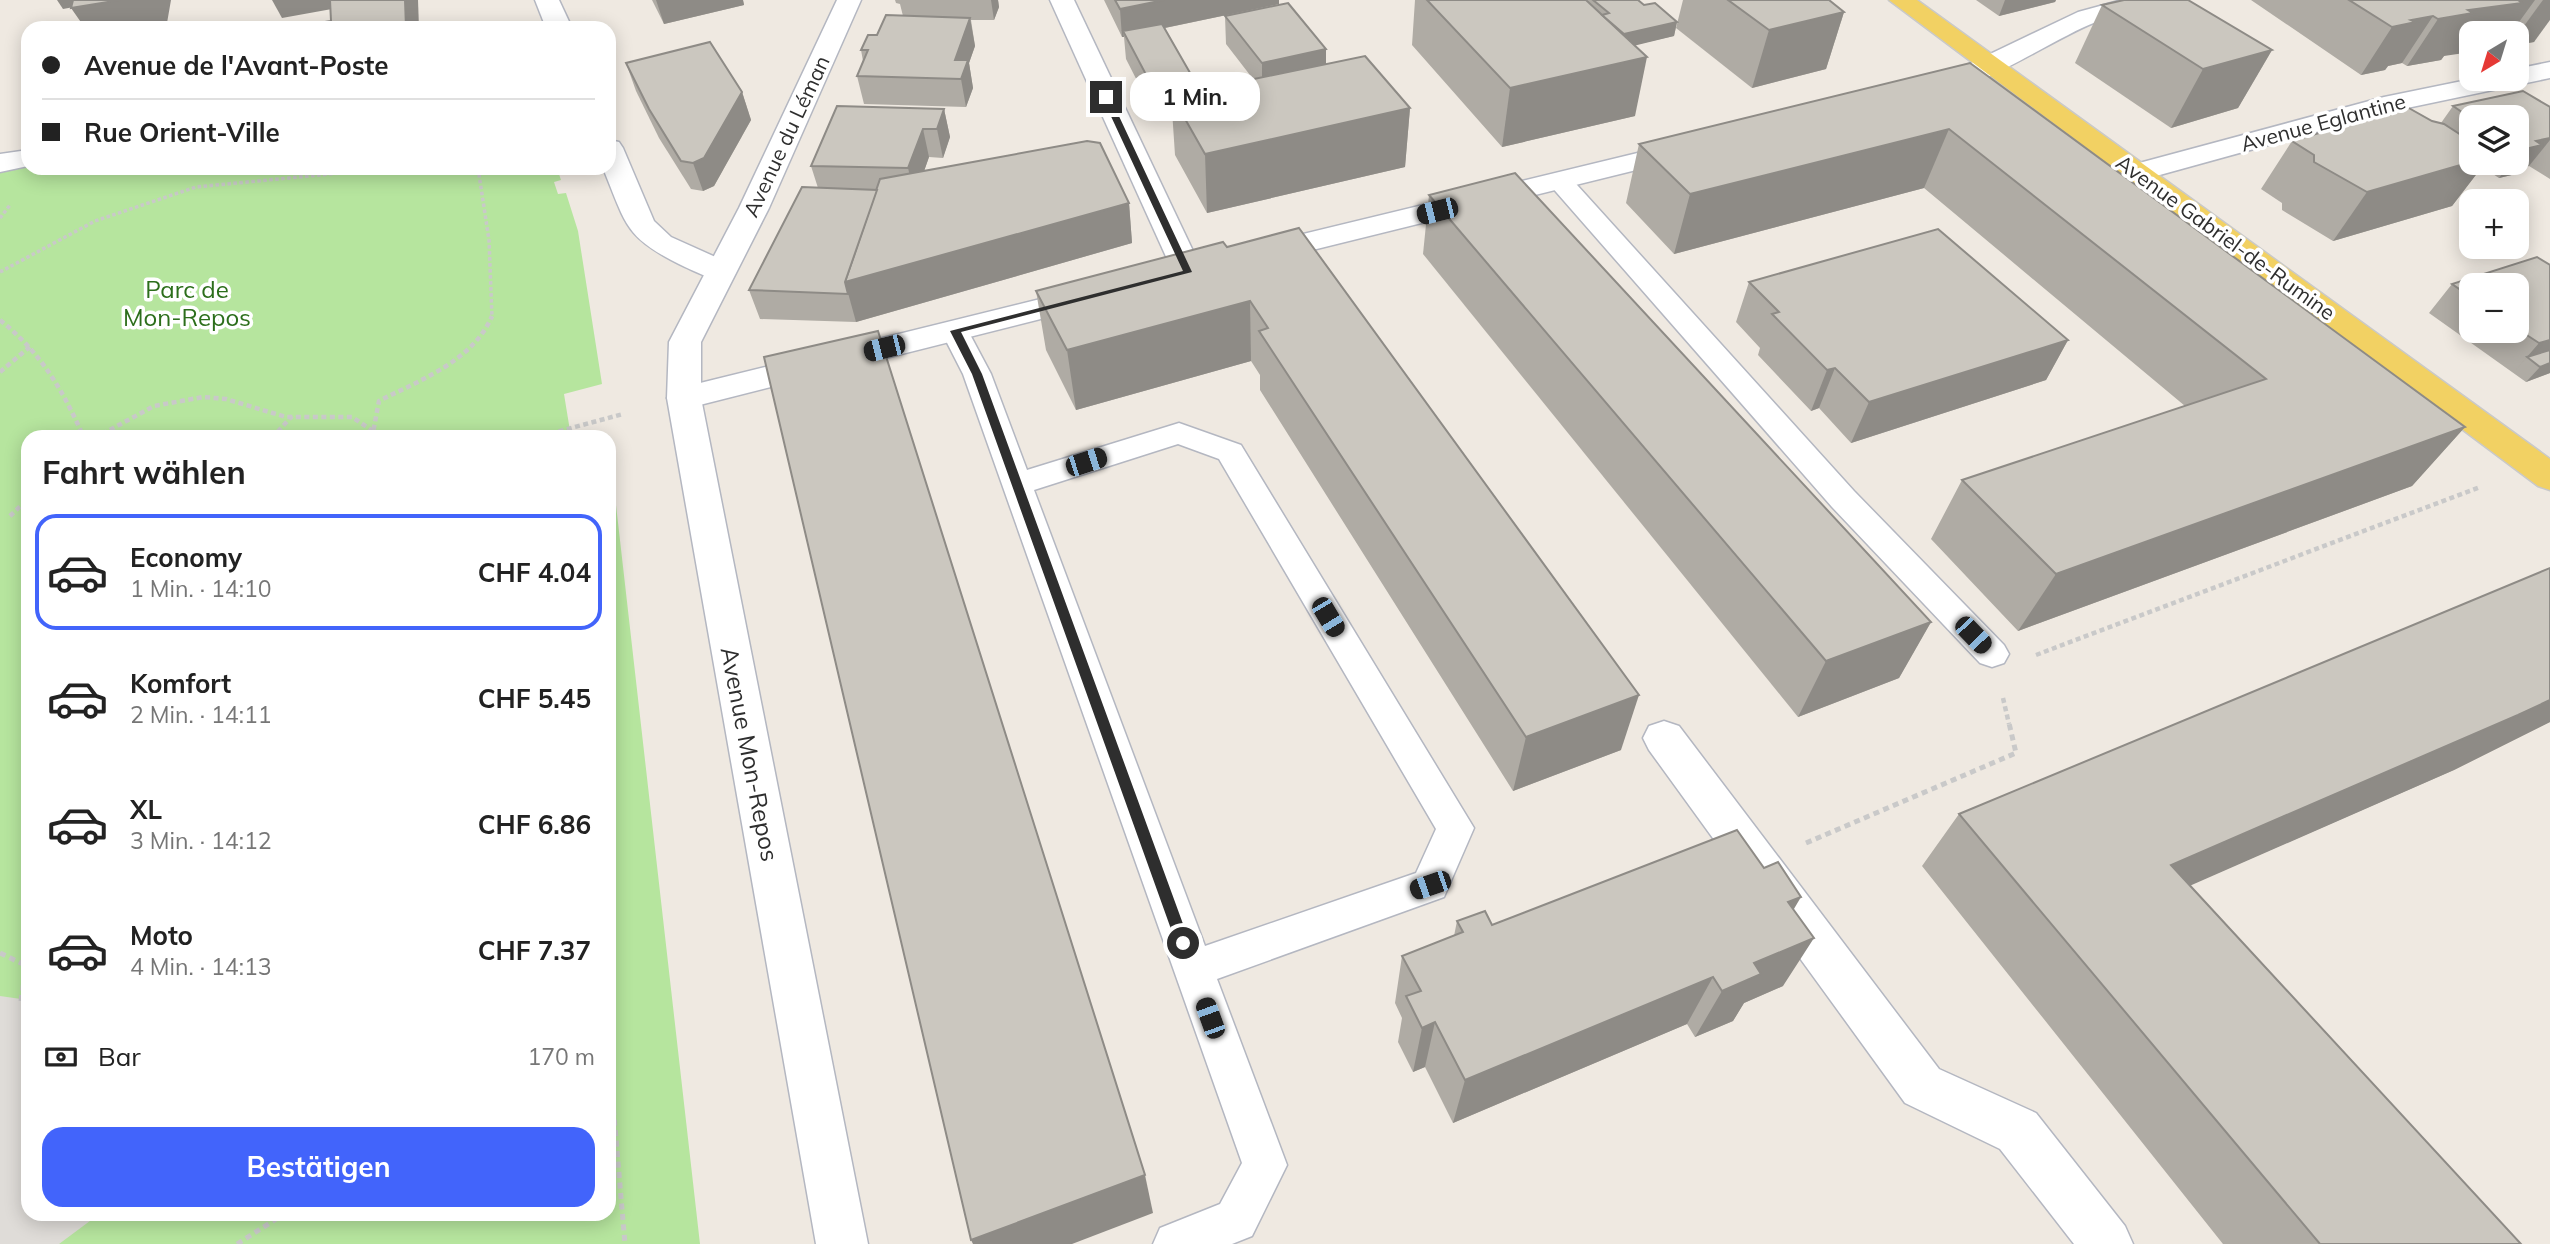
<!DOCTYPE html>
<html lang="de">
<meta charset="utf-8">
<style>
body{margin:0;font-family:Mulish,sans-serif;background:#f2f2f2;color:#222;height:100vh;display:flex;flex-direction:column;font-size:26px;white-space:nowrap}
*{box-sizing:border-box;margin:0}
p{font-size:23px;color:#767676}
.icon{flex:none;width:38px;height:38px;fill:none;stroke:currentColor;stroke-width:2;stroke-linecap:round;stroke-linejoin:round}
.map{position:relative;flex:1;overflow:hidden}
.panel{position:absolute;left:21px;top:430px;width:595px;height:791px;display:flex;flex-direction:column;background:#fff;border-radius:21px;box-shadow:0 4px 18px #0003}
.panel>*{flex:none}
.guide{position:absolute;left:21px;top:21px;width:595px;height:154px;border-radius:21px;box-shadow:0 4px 18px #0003;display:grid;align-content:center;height:154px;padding:0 21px;background:#fff}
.needle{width:46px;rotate:218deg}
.controls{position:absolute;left:2459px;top:21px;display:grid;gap:14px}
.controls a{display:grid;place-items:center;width:70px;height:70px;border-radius:14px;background:#fff;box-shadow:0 4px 18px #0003;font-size:35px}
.end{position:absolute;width:32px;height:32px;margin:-16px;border:9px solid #2e2e2e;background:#fff;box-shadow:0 0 0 4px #fff}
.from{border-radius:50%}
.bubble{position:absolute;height:49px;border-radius:21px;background:#fff;box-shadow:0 4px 18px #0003;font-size:23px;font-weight:700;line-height:49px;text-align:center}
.car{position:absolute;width:21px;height:42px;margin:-21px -10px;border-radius:9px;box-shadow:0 0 5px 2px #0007;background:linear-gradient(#222 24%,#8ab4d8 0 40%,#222 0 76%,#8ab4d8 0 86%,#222 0)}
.guide b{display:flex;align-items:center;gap:24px;height:66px;font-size:26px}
.guide b+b{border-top:2px solid #e0e0e0}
.guide i{width:18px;height:18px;background:#222}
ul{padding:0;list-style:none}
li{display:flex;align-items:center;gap:21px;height:116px;margin:0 14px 10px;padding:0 7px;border:4px solid transparent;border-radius:21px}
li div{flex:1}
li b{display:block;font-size:26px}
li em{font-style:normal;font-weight:700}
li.current{border-color:#4264fb}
li>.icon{width:63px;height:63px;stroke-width:1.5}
h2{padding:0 21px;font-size:32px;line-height:84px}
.pay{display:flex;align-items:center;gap:18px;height:77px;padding:0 21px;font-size:26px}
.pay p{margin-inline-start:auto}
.primary-button{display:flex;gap:14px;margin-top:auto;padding:14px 21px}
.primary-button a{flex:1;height:80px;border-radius:21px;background:#4264fb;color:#fff;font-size:28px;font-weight:700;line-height:80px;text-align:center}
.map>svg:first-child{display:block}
.green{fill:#b6e59e}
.plaza{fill:#dfdcd8}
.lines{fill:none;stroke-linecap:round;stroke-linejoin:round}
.lane-casing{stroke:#b4b7c1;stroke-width:3}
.street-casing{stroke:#b4b7c1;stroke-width:3}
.secondary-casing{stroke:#b4b7c1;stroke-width:3}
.primary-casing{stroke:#c9c9c9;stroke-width:3}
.path-far2{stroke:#c9c9c9;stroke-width:3.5;stroke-dasharray:3.5 2.5;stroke-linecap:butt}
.path-far1{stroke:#c9c9c9;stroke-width:4.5;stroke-dasharray:5 3.5;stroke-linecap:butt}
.path{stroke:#c9c9c9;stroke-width:5;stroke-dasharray:6 4.5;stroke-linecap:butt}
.lane{fill:#fff;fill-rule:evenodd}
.street{fill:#fff;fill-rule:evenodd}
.secondary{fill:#fff;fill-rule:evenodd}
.primary{fill:#f2d163;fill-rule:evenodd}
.wall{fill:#afaba4;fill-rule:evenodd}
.shaded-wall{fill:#8e8b86}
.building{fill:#cbc7bf;stroke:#8e8b86;stroke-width:2}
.route{fill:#2e2e2e}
.labels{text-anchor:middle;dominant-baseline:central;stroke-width:7;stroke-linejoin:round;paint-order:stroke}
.far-street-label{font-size:21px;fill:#2e2e2e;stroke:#fff}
.park-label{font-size:24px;fill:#2c6e1b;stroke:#fff}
.street-label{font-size:24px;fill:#2e2e2e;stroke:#fff}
</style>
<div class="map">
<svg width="2550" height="1244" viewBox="0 0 2550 1244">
<rect width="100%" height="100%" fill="#efe9e1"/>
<!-- green -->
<path class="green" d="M28,167L557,168L561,180L554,182L558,194L566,193L578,231L602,384L564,394L571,437L28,438V1214H609L611,461L700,1244H0V172Z"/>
<!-- plaza -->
<path class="plaza" d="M0,996L28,1000V1214L98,1215L59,1244H0Z"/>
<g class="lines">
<defs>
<g id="lane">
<path d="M1559,173L1568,175L1854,491L2004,645L2009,654L2004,663L1992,667L1980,663L1832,507L1550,185L1547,180L1550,175Z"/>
<path d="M955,322L965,325L991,374L1027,470L1179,423L1241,445L1474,828L1444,897L1217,979L1287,1165L1252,1236L1232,1244H1153L1160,1228L1220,1204L1242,1163L963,374L941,331L945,325ZM1178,444L1219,459L1436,829L1416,873L1205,946L1034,490Z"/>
</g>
<g id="street">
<path d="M535,0H559L572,28H546Z"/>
<path d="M1050,0H1074L1203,272L1199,279L1188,282L1177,279L1173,272Z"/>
<path d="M2122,0H2162L2159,5C2138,11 2116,15 2096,22C2055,37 1958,104 1920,95L1916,89L1920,83L1942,77L2078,12Z"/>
<path d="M2550,62V78L2388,112L2138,181L2128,178L2124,172L2128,166L2384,97L2472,79H2516V69Z"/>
<path d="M609,140L619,142L623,148L654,221L671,237L731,264L735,271L731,278C714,282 701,274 685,267C625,238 627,227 603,168H609Z"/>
<path d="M1687,141L1697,143L1701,149L1697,155L1256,264L1245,262L1241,255L1245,248Z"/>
<path d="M28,150V166L0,172V154Z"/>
<path d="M1089,287L1100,290L1105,297L1100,304L684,409L672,406L667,398L672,390L684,387Z"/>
<path d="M1664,721L1679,726L1939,1069L2036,1113L2125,1226L2133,1244H2074L2000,1149L1905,1103L1649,750L1643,738L1649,726Z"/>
</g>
<path id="secondary" d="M837,0H861L769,208L701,342V398L868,1244H816L667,398L669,342L739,208Z"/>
<path id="primary" d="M1889,0H1917L2550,459V490L2538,486Z"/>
</defs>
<!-- lane casing -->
<use href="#lane" class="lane-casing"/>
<!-- street casing -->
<use href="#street" class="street-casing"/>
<!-- secondary casing -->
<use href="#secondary" class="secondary-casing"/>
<!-- primary casing -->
<use href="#primary" class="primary-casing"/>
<!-- path-far2 -->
<g class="path-far2">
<path d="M478,168L489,240L492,318"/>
<path d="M0,218L10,205"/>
<path d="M0,272L95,221L196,187L340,173L355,168"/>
</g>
<!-- path-far1 -->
<g class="path-far1">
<path d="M0,320C41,353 63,390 84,438"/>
<path d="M0,372L32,345"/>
<path d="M95,438L154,406L203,397L226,399L286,417H352L373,431L362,438"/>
<path d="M272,438L292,416"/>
<path d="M372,438L379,401C420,380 473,361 492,316"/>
<path d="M534,438L623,414"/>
<path d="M10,516L28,499"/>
<path d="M2036,655L2480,487"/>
<path d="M2003,698L2009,724"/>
</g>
<!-- path -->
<g class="path">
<path d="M1806,843L2016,753L2009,723"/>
<path d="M0,953L27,966"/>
<path d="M21,1001L26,966L28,895"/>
<path d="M609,1057L625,1244"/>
<path d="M237,1244L284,1214"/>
</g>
<!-- lane -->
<use href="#lane" class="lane"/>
<!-- street -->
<use href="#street" class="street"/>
<!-- secondary -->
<use href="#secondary" class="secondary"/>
<!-- primary -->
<use href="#primary" class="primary"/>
</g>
<!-- wall -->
<g class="wall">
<path d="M652,0H743L744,5L664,24Z"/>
<path d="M895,0H998L999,7L994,20H971L975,46L969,63L973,88L966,107L864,104L857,76L863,61L861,50L877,35L903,16L900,4L896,3Z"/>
<path d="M1104,0H1279V4L1165,28L1193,78L1194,91L1253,79L1226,44L1225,16L1326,49V64L1410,108L1405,167L1207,213L1175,155L1172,110L1154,114L1126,59L1124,37H1122Z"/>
<path d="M1415,0H1638L1644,5L1677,22L1674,36L1634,45L1635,116L1502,147L1412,45Z"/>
<path d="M1683,0H1829L1844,12L1826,69L1752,88L1676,28Z"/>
<path d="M1976,0H2056L2055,2L1999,16Z"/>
<path d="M2251,0H2550L2534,42L2516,45V33H2471L2444,56L2441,60L2407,66L2402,63L2388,66L2385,70L2361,75Z"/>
<path d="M2102,5L2272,50L2238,108L2171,128L2075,63Z"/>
<path d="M626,63L742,92L751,120L714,186L703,191L691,189L659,138L636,91Z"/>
<path d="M1970,63L2465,427L2412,486L2018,631L1931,539L1962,480L2185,406L1924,188L1674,254L1626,203L1639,144Z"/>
<path d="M2453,106L2550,107V179L2529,166L2525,167L2520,173L2499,178L2482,167L2452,206L2333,241L2282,210V203L2261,189L2292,141L2432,121L2441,123ZM2471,117H2516V163H2471Z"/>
<path d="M944,109L950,137L943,158L929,157L924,171L1129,203L1132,243L856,322L760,319L749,290L818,188L811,166Z"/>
<path d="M1429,195L1931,622L1899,678L1798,717L1423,254Z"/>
<path d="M1227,247L1621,750L1513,791L1260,390V375L1251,361L1076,410L1046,350L1036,291Z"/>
<path d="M2550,265V373L2526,382L2429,313L2452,284ZM2471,285H2516V331H2471Z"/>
<path d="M1749,282L2068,340L2046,380L1851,443L1819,408L1811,411L1758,355L1760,348L1736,322Z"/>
<path d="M2550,568V722L2454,770L2190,885L2521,1244H2223L1922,866L1959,814Z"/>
<path d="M1794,909L1783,986L1744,1003L1733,1021L1695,1037L1687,1024L1453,1123L1425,1067L1413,1072L1398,1042L1402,1018L1395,1003L1402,956L1454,936L1457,921L1492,925Z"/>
</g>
<!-- shaded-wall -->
<g class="shaded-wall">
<path d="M57,0H86L85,5L63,9Z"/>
<path d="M120,0H171L167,23L151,25L153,28H85L71,8Z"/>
<path d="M272,0H340L343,7L282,18Z"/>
<path d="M405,0H418L419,28H406Z"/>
<path d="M656,0H743L744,5L664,24Z"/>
<path d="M991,0H998L999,7L994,20Z"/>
<path d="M1164,0H1279V4L1126,36L1123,31L1124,37H1122L1120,9Z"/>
<path d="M2005,0H2056L2055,2L1999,16Z"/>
<path d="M2518,0H2535L2511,33H2471V52L2444,56L2441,60L2407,66L2438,19L2468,10Z"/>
<path d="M2543,0H2550V20L2534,42L2516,45V37Z"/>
<path d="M1844,12L1826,69L1752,88L1769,30Z"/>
<path d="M2433,16L2402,63L2388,66L2385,70L2361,75L2392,27L2411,20Z"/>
<path d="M970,18L975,46L969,63L973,88L966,107L961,79L955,60Z"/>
<path d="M1677,22L1674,36L1621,49L1624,34Z"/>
<path d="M1326,49V77L1262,91V63Z"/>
<path d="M2272,50L2238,108L2171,128L2203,69Z"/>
<path d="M1647,57L1635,116L1502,147L1510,88Z"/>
<path d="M1193,78L1195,106L1172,96V110L1154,114L1152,86Z"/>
<path d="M742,92L751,120L714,186L703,191L693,163Z"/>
<path d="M1410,108L1405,167L1207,213L1205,154Z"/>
<path d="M944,109L950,137L943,158L937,129Z"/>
<path d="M923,129L929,157L915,197L908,168Z"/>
<path d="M1949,129L1924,188L1674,254L1690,194Z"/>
<path d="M2550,138V140L2529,166L2525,167L2520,173L2499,178L2511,163H2516V156L2521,150L2536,141Z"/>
<path d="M2471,162L2485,163L2452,206L2333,241L2367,192Z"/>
<path d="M1129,203L1132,243L856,322L845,282Z"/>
<path d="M1250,301L1251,361L1076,410L1067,350Z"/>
<path d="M2068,340L2046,380L1851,443L1869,402Z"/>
<path d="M2550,340V359L2527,357L2514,372L2539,343Z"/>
<path d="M2550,363V373L2526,382L2540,367Z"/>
<path d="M1835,368L1819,408L1811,411L1827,370Z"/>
<path d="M2465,427L2412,486L2018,631L2056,574Z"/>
<path d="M1931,622L1899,678L1798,717L1826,661Z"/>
<path d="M1639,695L1621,750L1513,791L1526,737Z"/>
<path d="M2550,700V722L2454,770L2121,916L2171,865Z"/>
<path d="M1801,897L1772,946L1788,902Z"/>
<path d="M1814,938L1783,986L1744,1003L1733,1021L1695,1037L1722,991L1754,963Z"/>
<path d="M1713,977L1687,1024L1453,1123L1465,1080Z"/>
<path d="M1435,1022L1425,1067L1413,1072L1422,1028Z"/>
<path d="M1145,1175L1153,1213L1072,1244H973L971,1240Z"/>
</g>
<!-- building -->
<g class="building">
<path d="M73,0H120L71,8Z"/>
<path d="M330,0H405L406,28H288L331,21Z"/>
<path d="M1115,0H1164L1120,9Z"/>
<path d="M1427,0H1586L1647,57L1510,88Z"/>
<path d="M1593,0H1638L1644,5L1655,3L1677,22L1624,34L1602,15L1609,13Z"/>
<path d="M1728,0H1829L1844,12L1769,30Z"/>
<path d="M2124,0H2188L2272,50L2203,69L2102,5Z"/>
<path d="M2349,0H2518L2522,3L2468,10L2473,13L2438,19L2433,16L2411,20L2416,22L2392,27Z"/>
<path d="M1288,3L1326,49L1262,63L1225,16Z"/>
<path d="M886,15L970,18L955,60H968L961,79L857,76L868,50H861L868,35H877Z"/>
<path d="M149,22L147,28H110Z"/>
<path d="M1162,24L1193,78L1152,86L1123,31Z"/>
<path d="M710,42L742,92L704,158L693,163L681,161L649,109L626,63Z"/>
<path d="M1365,56L1410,108L1205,154L1172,96Z"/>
<path d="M1970,63L2465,427L2056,574L1962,480L2266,379L1949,129L1690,194L1639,144Z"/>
<path d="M2523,91L2550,107V138L2536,141L2542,145L2521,150L2516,147V117L2471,118L2453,106Z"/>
<path d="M837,106L944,109L937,129H923L908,168L811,166Z"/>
<path d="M2407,107L2432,121L2444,124L2461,135V140L2471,146V162L2367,192L2314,162V155L2292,141Z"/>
<path d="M1087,141L1100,143L1129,203L845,282L880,179Z"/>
<path d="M1515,173L1931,622L1826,661L1429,195Z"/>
<path d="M802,187L877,190L845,282L848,294L749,290Z"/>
<path d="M1299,228L1639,695L1526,737L1259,331L1268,328L1250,301L1067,350L1036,291L1223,242L1227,247Z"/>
<path d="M1938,229L2068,340L1869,402L1835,368L1827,370L1772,314L1779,312L1749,282Z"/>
<path d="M2537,257L2550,265V340L2539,343L2516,328V285H2471V297L2452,284Z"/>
<path d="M878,331L1145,1175L971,1240L764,357Z"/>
<path d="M2550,350V363L2540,367L2527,357Z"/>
<path d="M2550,568V700L2518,715L2171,865L2521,1244H2320L1959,814Z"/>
<path d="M1737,830L1764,868L1778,862L1801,897L1788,902L1814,938L1754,963L1761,974L1722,991L1713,977L1465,1080L1435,1022L1422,1028L1406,996L1421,991L1402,956L1463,932L1457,921L1485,911L1492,925Z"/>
</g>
<!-- route -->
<path class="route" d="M1106,95L1110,97L1192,272L961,332L982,374L1190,943L1183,949L1176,943L972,374L950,331L1183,271L1102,97Z"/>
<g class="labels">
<!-- far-street labels -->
<g class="far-street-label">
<text transform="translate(2323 122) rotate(-15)">Avenue Eglantine</text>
<text transform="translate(786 136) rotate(-65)">Avenue du Léman</text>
<text transform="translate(2226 237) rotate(36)">Avenue Gabriel-de-Rumine</text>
</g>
<!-- park labels -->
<g class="park-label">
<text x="187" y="289">Parc de<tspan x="187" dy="28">Mon-Repos</tspan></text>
</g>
<!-- street labels -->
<g class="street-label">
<text transform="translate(750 754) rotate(79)">Avenue Mon-Repos</text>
</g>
</g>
</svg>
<div class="controls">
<a><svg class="needle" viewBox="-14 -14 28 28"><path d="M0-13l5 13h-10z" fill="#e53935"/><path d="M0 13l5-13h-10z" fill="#767676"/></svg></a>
<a><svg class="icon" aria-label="layers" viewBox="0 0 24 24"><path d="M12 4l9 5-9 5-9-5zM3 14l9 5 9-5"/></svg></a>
<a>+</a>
<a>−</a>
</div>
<i class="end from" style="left:1183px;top:943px"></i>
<i class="end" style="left:1106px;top:97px"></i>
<div class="bubble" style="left:1130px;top:72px;width:130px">1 Min.</div>
<i class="car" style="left:1437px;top:211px;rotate:256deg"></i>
<i class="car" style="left:884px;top:348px;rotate:256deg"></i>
<i class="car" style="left:1086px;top:462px;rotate:72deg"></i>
<i class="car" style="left:1328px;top:617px;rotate:149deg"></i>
<i class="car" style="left:1973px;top:635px;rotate:136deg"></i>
<i class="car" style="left:1430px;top:885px;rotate:251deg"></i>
<i class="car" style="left:1210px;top:1018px;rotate:340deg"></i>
<div class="guide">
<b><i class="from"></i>Avenue de l'Avant-Poste</b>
<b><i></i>Rue Orient-Ville</b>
</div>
<section class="panel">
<h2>Fahrt wählen</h2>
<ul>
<li class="current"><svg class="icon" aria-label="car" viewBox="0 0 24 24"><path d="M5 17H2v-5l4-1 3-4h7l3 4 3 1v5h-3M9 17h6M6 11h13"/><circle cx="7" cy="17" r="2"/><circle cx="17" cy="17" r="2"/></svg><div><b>Economy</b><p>1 Min. · 14:10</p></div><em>CHF 4.04</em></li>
<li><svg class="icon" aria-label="car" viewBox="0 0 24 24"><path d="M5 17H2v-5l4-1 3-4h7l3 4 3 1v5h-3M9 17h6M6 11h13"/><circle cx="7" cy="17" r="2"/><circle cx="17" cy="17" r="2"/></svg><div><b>Komfort</b><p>2 Min. · 14:11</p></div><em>CHF 5.45</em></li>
<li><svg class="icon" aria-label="car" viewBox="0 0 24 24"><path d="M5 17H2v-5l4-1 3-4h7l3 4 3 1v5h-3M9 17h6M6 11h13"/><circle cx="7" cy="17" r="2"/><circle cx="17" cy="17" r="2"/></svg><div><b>XL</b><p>3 Min. · 14:12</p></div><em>CHF 6.86</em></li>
<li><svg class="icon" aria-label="car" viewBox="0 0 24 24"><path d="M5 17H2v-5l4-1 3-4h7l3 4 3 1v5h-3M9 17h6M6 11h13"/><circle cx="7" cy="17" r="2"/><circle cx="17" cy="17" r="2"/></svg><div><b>Moto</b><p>4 Min. · 14:13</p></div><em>CHF 7.37</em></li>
</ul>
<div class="pay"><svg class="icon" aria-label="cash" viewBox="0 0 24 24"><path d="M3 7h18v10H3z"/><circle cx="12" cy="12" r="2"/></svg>Bar<p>170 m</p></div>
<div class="primary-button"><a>Bestätigen</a></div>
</section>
</div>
